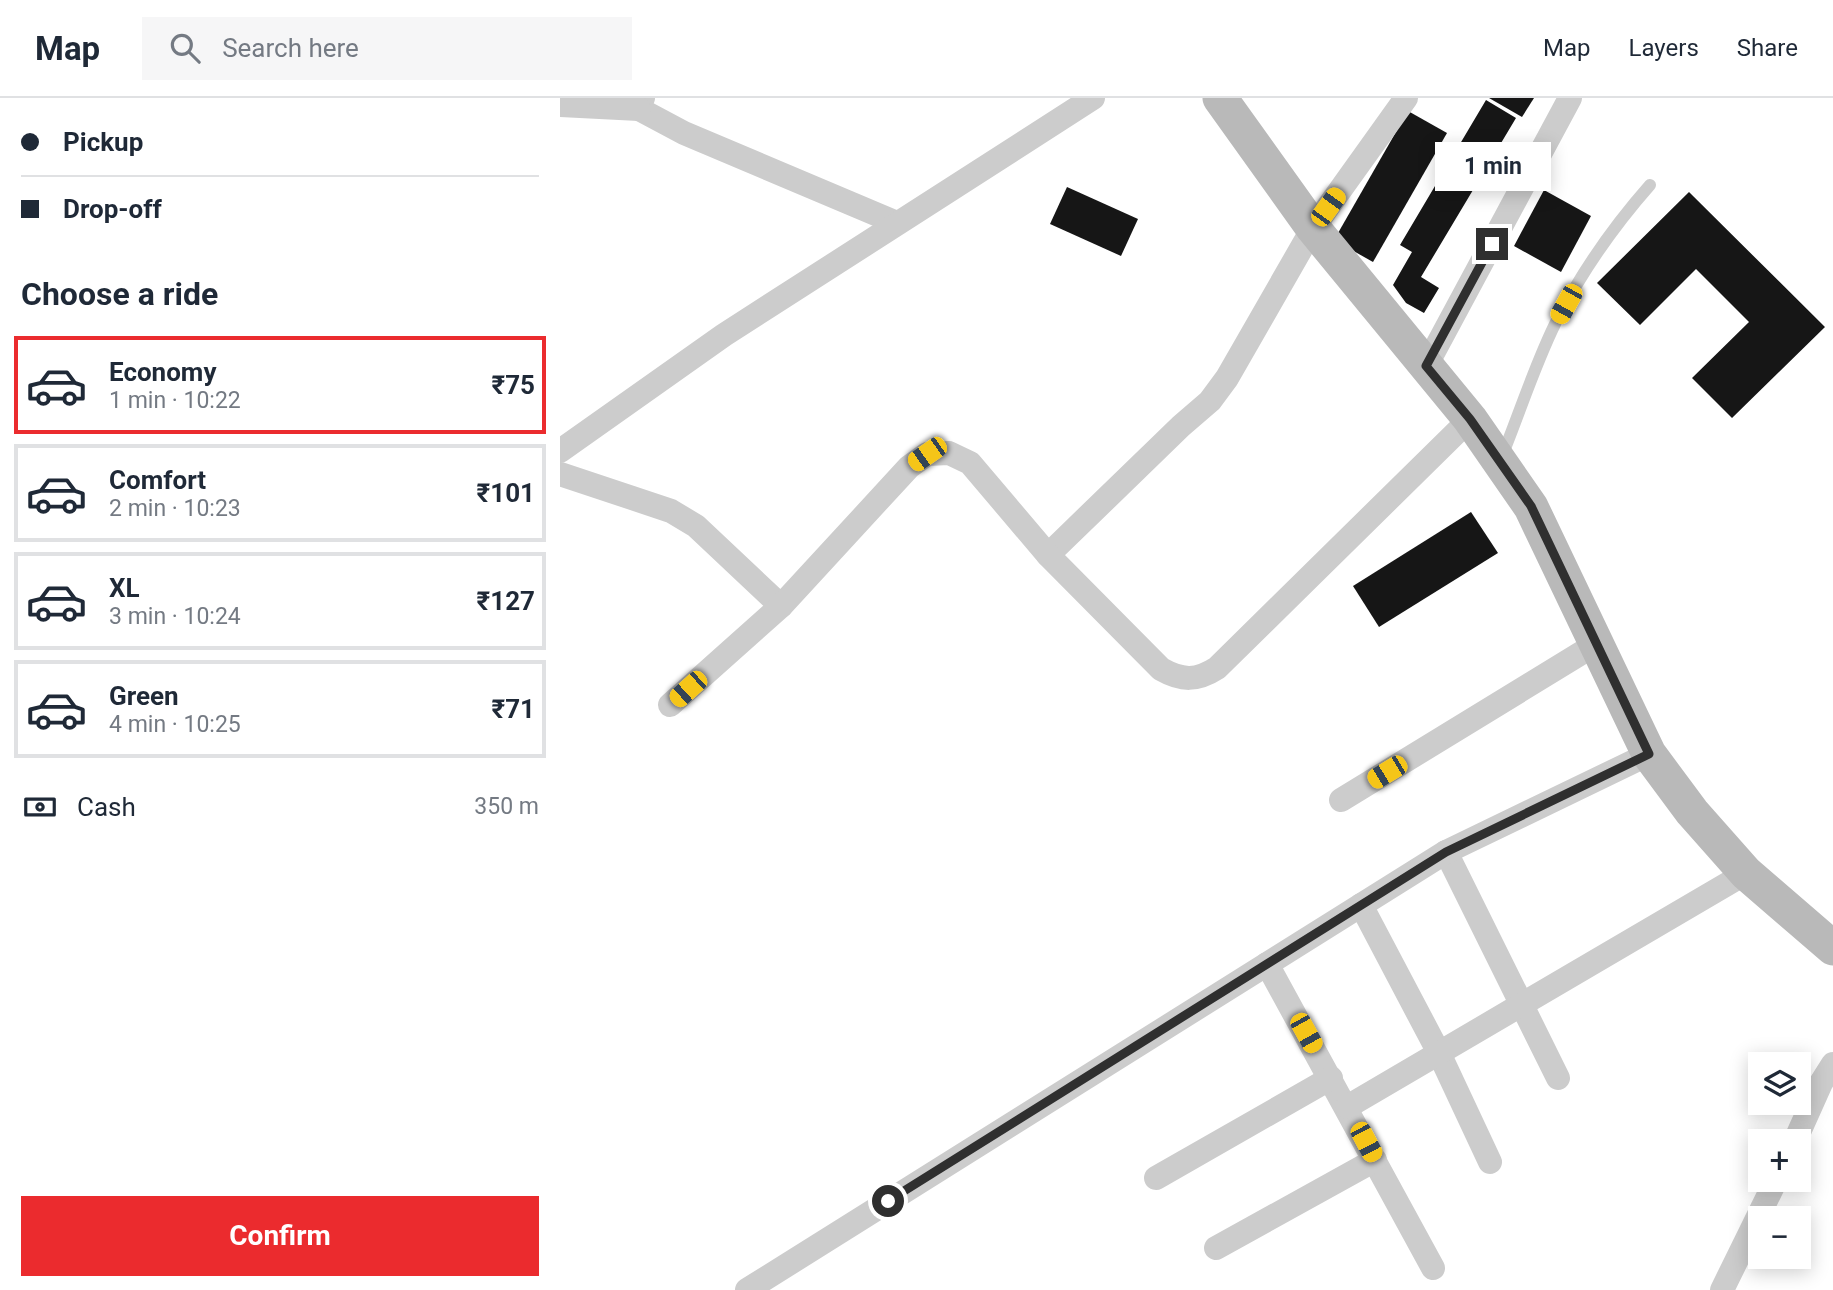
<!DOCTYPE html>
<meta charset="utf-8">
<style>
body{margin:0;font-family:Roboto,sans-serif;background:#f6f6f7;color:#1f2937;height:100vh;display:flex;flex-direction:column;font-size:26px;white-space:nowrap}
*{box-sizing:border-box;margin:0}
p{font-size:23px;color:#747a83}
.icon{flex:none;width:38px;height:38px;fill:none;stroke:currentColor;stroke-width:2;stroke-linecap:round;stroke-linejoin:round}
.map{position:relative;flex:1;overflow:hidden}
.drawer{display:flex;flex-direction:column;background:#fff;width:560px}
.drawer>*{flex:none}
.top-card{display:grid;align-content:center;height:154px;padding:0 21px;background:#fff}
.buttons{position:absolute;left:1188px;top:954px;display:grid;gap:14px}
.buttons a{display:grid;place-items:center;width:63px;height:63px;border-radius:0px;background:#fff;box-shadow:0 4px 18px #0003;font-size:35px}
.end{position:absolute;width:32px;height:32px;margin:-16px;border:9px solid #2f2f2f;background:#fff;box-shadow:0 0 0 4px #fff}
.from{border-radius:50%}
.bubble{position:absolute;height:49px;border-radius:0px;background:#fff;box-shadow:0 4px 18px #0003;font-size:23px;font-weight:700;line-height:49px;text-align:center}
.car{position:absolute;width:21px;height:42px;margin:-21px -10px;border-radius:9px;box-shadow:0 0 5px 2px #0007;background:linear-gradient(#f5c518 24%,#345 0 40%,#f5c518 0 76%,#345 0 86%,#f5c518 0)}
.top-card b{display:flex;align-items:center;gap:24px;height:66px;font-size:26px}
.top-card b+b{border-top:2px solid #e0e1e3}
.top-card i{width:18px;height:18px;background:#1f2937}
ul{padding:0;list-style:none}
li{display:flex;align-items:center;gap:21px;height:98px;margin:0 14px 10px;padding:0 7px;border:4px solid #e0e1e3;border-radius:0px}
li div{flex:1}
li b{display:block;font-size:26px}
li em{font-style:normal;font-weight:700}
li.selected{border-color:#eb2b2e}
li>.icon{width:63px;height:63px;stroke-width:1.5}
h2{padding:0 21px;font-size:32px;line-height:84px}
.pay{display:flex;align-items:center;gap:18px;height:77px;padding:0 21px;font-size:26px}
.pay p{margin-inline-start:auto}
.primary-button{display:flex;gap:14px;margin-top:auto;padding:14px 21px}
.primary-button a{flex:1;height:80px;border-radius:0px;background:#eb2b2e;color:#fff;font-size:28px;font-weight:700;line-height:80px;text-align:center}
header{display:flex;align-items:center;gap:42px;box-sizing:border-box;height:98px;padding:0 35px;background:#fff;border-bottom:2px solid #e0e1e3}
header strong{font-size:33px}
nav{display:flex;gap:38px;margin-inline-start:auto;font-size:24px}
.search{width:490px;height:63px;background:#f6f6f7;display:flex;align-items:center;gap:18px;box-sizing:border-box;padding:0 24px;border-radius:0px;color:#747a83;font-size:26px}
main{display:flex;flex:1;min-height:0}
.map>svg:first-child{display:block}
.building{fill:#161616}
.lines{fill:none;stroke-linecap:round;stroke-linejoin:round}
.lane{stroke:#ccc;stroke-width:12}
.street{stroke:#ccc;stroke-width:24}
.secondary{stroke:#b9b9b9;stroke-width:35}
.route{stroke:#2f2f2f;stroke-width:9}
</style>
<header>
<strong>Map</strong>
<div class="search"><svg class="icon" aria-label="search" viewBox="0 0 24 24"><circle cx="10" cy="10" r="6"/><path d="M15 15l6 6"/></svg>Search here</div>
<nav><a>Map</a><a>Layers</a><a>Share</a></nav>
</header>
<main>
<section class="drawer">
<div class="top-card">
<b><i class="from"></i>Pickup</b>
<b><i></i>Drop-off</b>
</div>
<h2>Choose a ride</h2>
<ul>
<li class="selected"><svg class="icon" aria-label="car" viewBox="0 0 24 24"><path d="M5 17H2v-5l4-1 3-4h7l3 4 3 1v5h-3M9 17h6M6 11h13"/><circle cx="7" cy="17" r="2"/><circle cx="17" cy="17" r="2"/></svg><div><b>Economy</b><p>1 min · 10:22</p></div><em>₹75</em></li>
<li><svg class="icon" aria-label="car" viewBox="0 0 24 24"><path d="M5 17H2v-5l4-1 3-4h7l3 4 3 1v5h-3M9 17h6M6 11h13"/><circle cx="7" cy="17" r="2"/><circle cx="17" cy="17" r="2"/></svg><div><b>Comfort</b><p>2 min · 10:23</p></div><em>₹101</em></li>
<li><svg class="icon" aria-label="car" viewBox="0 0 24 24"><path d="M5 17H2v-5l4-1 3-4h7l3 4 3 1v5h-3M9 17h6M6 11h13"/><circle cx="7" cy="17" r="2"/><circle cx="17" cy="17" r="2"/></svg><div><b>XL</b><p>3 min · 10:24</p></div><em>₹127</em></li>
<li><svg class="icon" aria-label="car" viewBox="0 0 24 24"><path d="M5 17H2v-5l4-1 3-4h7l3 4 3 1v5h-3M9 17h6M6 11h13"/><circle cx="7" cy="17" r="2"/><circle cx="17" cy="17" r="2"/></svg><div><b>Green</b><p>4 min · 10:25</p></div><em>₹71</em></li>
</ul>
<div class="pay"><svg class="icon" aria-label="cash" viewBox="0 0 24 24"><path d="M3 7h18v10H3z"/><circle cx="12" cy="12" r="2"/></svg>Cash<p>350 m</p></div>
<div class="primary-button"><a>Confirm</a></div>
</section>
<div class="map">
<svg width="1273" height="1192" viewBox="0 0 1273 1192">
<rect width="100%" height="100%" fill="#fff"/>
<!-- building -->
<g class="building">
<path d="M929,0H974L962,19Z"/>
<path d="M926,2L956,20L861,179L879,190L864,215L846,205L833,187L852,154L840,147Z"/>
<path d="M848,13L887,35L813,164L774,142Z"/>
<path d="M507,89L578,121L561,158L490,126Z"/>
<path d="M984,92L1031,118L1001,174L954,148Z"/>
<path d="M1129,94L1265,229L1172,320L1132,280L1189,224L1136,171L1080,227L1037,185Z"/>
<path d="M911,414L938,455L819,529L793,488Z"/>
</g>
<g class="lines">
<!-- lane -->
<path class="lane" d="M942,358C960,314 975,266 996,224C1022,173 1053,129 1090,87"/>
<!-- street -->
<g class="street">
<path d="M83,0L79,11L124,35L337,125"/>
<path d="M0,7L79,11"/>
<path d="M866,268L1010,0"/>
<path d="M0,353L164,237L533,0"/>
<path d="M0,376L111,413L136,428L221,508"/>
<path d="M488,457L621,328L650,303L667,280L753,130L846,0"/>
<path d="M110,607L221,508L349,369L367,356L389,355L410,365L488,457L601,571C622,583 637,583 657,570L910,321"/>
<path d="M781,702L1036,546"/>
<path d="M886,754L998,980"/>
<path d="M801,807L879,955L930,1064"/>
<path d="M707,866L873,1170"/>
<path d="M787,1009L1186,775"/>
<path d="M1235,1043L1261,985L1273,966"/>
<path d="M596,1080L771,980"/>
<path d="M656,1150L815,1062"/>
<path d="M187,1192L886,754L1089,656"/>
<path d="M1162,1192L1216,1082"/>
</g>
<!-- secondary -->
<path class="secondary" d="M660,0L753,130L910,321L971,409L1089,656L1132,714L1186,775L1273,850"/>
</g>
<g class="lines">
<!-- route -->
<path class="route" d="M328,1103L886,754L1089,656L971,408L910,321L866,268L932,146"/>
</g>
</svg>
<div class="buttons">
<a><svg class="icon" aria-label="layers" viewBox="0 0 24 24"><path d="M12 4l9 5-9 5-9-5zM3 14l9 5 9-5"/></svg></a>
<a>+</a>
<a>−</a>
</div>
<i class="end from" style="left:328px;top:1103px"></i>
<i class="end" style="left:932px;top:146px"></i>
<div class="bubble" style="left:875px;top:44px;width:116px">1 min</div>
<i class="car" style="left:768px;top:109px;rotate:36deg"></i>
<i class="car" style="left:1006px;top:206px;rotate:209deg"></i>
<i class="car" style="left:367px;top:356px;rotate:235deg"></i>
<i class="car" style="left:128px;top:591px;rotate:228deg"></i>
<i class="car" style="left:827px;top:674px;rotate:239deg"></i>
<i class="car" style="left:746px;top:935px;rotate:151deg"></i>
<i class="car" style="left:806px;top:1044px;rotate:152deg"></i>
</div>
</main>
